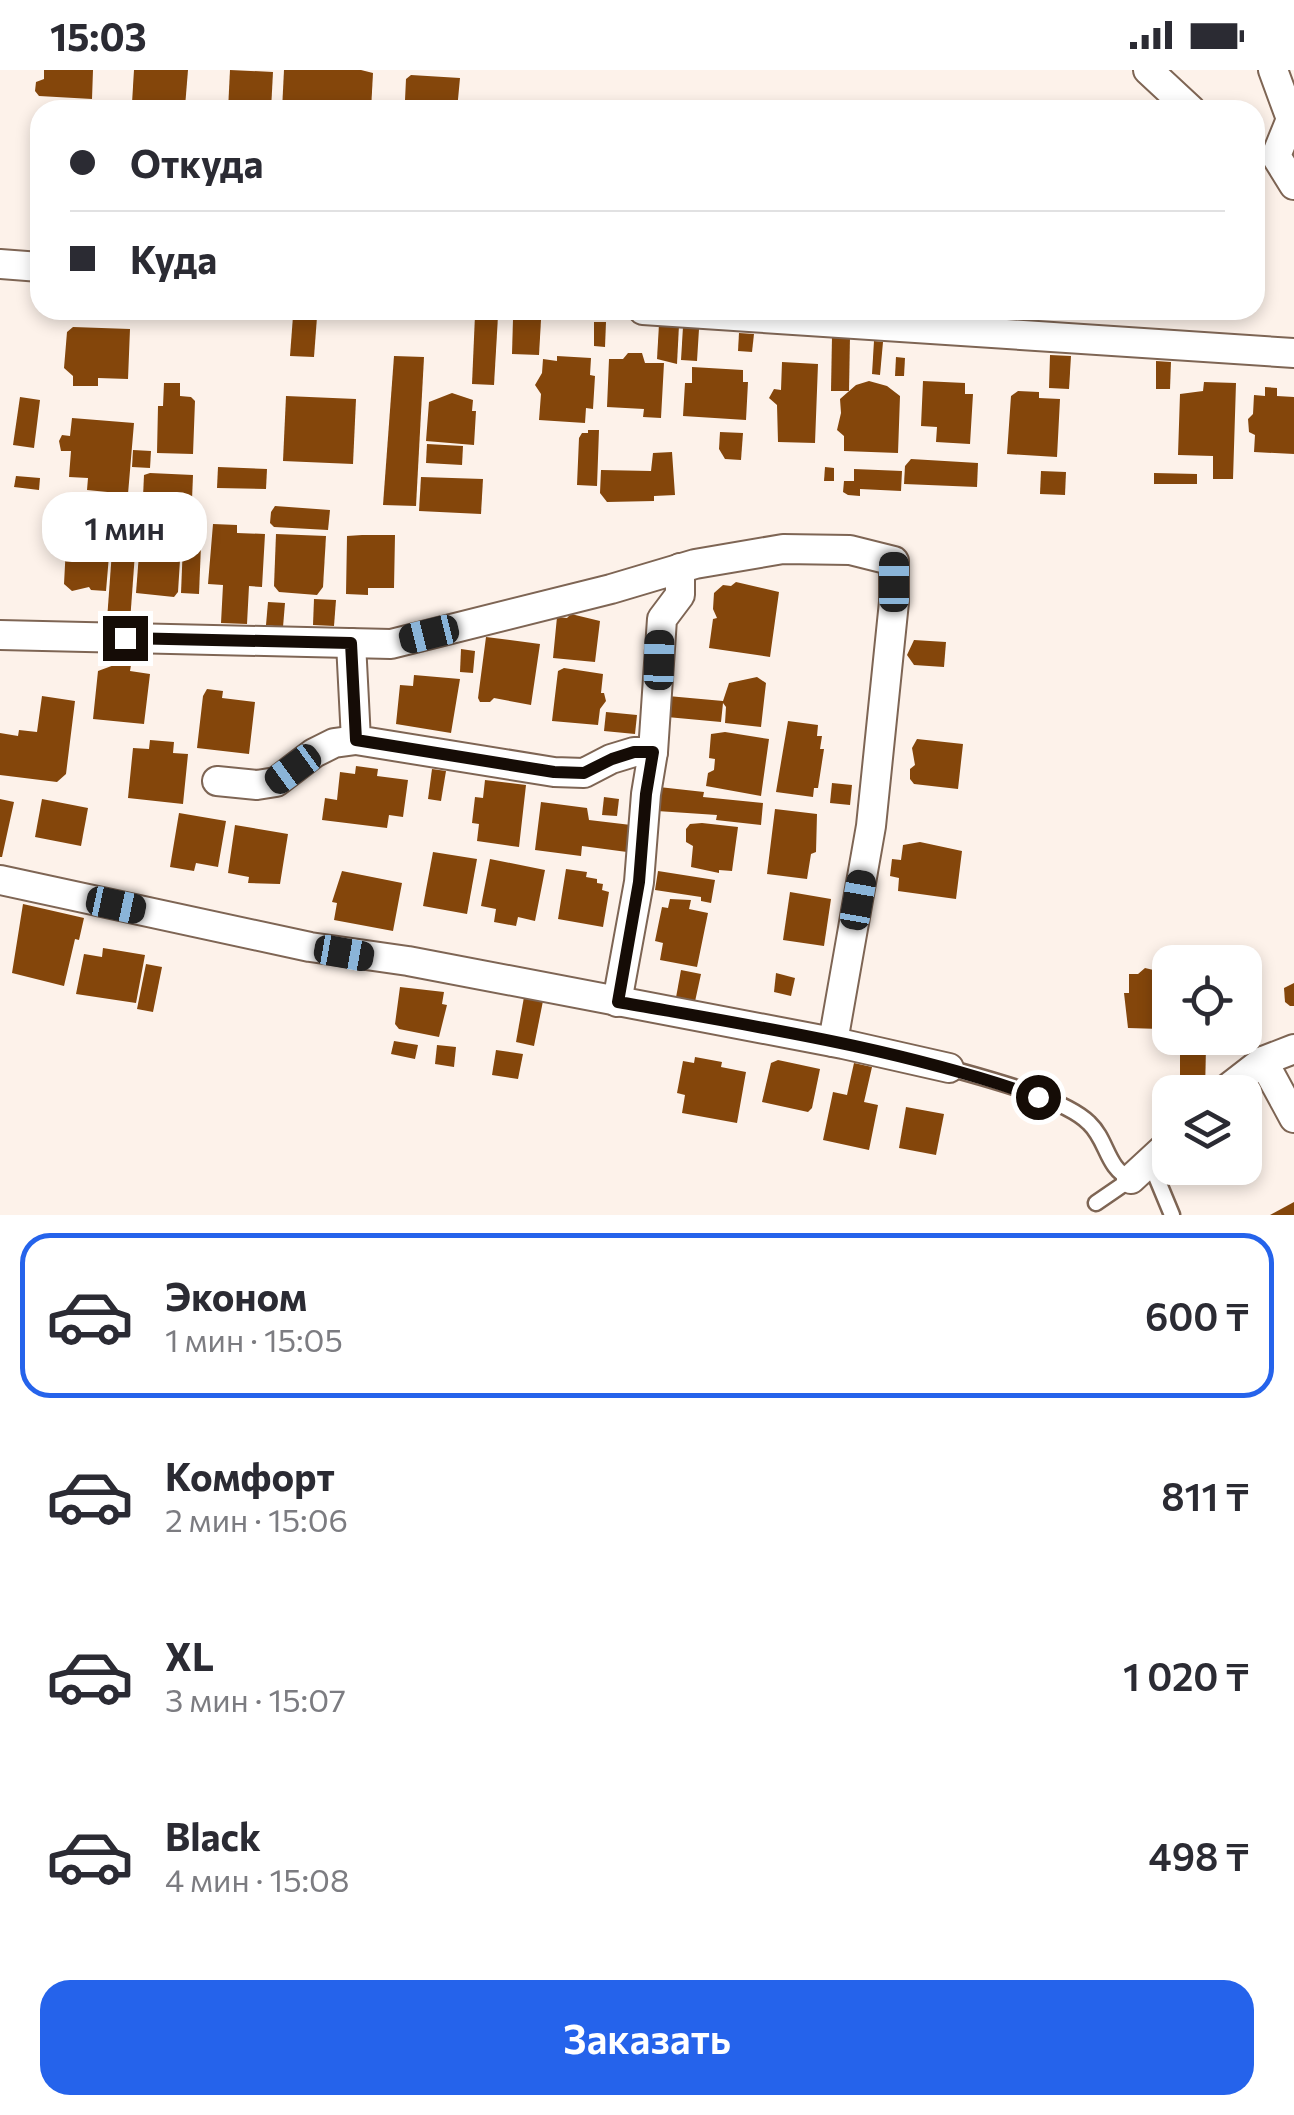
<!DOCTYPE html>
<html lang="ru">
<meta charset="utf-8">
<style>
body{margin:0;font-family:Commissioner,sans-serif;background:#f7f7f7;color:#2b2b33;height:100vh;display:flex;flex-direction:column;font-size:38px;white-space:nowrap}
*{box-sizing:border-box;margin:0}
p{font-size:32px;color:#7c7c81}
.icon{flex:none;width:55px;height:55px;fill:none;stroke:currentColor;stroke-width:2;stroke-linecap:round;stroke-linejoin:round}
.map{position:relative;height:1145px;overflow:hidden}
.panel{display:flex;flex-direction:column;background:#fff;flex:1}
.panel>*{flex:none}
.top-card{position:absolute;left:30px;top:30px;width:1235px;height:220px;border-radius:30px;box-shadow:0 5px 15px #0003;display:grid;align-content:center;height:220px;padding:0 40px;background:#fff}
.controls{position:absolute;left:1152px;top:875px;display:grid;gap:20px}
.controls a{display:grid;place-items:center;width:110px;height:110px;border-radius:20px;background:#fff;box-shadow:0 5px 15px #0003;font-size:50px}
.end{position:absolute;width:45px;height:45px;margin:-22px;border:12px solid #150c06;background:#fff;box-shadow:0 0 0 5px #fff}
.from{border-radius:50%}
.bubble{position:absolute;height:70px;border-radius:30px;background:#fff;box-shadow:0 5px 15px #0003;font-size:32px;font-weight:600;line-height:70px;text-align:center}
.car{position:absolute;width:30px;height:60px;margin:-30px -15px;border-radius:12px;box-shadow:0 0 8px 2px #0007;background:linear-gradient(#222 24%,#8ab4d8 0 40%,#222 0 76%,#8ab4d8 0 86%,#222 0)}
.top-card b{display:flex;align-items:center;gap:35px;height:95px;font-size:38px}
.top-card b+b{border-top:2px solid #e1e1e2}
.top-card i{width:25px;height:25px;background:#2b2b33}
ul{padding:18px 0 0;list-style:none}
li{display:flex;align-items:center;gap:30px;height:165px;margin:0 20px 15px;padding:0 20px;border:5px solid transparent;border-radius:30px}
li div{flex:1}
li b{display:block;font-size:38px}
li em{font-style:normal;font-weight:600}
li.current{border-color:#2563eb}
li>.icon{width:90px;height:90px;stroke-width:1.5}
.button{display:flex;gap:20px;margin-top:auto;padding:20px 40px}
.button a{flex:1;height:115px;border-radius:30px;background:#2563eb;color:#fff;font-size:40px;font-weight:600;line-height:115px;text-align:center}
.status{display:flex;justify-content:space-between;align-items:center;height:70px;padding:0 50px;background:#fff;direction:ltr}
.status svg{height:28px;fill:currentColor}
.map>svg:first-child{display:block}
.building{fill:#84460b}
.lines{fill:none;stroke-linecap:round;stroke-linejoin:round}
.service-casing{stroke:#7e6554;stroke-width:19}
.minor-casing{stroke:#7e6554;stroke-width:32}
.service{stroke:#fff;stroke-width:14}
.minor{stroke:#fff;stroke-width:28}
.route{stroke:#150c06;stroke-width:12}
</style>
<div class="status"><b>15:03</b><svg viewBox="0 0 49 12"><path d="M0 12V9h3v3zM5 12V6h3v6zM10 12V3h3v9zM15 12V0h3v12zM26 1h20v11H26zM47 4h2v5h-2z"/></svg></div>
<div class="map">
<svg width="1294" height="1145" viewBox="0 0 1294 1145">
<rect width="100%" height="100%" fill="#fdf2ea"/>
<!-- building -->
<g class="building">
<path d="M44,0H93L92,29L39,26L35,21L36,12L44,9Z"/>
<path d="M134,0H188L185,37L132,33Z"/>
<path d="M230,0L273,2L271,40H228Z"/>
<path d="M284,0H361L373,3L371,40H282Z"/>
<path d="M411,5L460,8L457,40H396L405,30L406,9Z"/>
<path d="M475,245L498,246L494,315L472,314Z"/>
<path d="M293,246L317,247L314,287L290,286Z"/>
<path d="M513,249L541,250L539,285L512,284Z"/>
<path d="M594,252H606L605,277L594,276Z"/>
<path d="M659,254L679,255L677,294L657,289Z"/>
<path d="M73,257L130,259L128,309L98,308V316H73V306L64,298L67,262Z"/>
<path d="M683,257L699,259L697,291L681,290Z"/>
<path d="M739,263L754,264L752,282L738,281Z"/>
<path d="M832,266H850L849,321H831Z"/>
<path d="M874,271L883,272L880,305L872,304Z"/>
<path d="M628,283H642L645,293H664L661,348L643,347L644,339L607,337L609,289H623Z"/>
<path d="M1050,285L1071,286L1069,319L1049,318Z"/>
<path d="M394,286L424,287L416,436L383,435Z"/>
<path d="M557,286L591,288L590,305L595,306L593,339L586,338L585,353L539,350L541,324L535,315L542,303L543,289L557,291Z"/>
<path d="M896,287L905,288L904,306H895Z"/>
<path d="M1156,291L1171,292L1170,319H1156Z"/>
<path d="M782,292L818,294L815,373L778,372L777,335L769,328L774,319L781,320Z"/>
<path d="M692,297L743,300V312H748L746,350L683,346L685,313H692Z"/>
<path d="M869,311L887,316L900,326L898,383L844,381V366L837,360L841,343L840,329L856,315Z"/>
<path d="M923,311L965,313V324H973L970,374L936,372L937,357L921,356Z"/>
<path d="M1204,312L1236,313L1233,409H1213V386L1178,385L1180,324L1203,321Z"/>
<path d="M164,313H180V326L191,327L195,331L193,384L157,383L158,336H163Z"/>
<path d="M1265,317L1277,318V326L1294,327V384L1254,382L1255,365L1249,362L1248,349L1253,344L1254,325L1265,326Z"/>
<path d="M1018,321L1039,322V328L1060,329L1057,387L1007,384L1011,326Z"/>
<path d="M452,323L473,330L472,341H476L474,375L426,371L429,332Z"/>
<path d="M286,326L356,329L353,394L283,391Z"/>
<path d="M20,327L40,330L34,378L13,375Z"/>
<path d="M72,348L134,353L128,424L87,420L88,408L69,407L71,381H61L59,371L62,365L70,366Z"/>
<path d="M588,360H599L597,416L577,415L579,368L582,363H588Z"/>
<path d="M720,362L743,363L741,390L725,389L719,379Z"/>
<path d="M427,374L463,376L462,395L426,393Z"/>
<path d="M133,380L151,381L150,398L132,397Z"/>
<path d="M672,382L675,425L654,426V431L607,432L600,423L601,400L651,401L653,383Z"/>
<path d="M911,389L978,393L977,417L904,414L905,396Z"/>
<path d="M218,397L267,399L266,419L217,418Z"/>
<path d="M825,397L834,398V411H824Z"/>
<path d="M854,399L902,401L901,421L860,419V426L848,425L843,422L844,411H854Z"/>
<path d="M1041,401L1066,402L1065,425L1040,424Z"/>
<path d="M150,403L193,405L192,430L143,427L144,405Z"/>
<path d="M1154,403L1197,404V414H1154Z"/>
<path d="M16,406L40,408L39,420L14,417Z"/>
<path d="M421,407L483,409L481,444L419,441Z"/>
<path d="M116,426L139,428L130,552L107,550Z"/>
<path d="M275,436L330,440L328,460L274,457L270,453L271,442Z"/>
<path d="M63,437L72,438L71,450L62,449Z"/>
<path d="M213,454L237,455V463L265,464L262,517L249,516L247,554L221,553L223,515L208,514Z"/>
<path d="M276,464L326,466L323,517L317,525L279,522L274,516Z"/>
<path d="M362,465H395L394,518H368V525L346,524L347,466Z"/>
<path d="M140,471L181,474L178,522L174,527L136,523Z"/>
<path d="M91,472L110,474L106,521L91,520L89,517L72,521L64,514L66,476L84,477Z"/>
<path d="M183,474L201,475L199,524L181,523Z"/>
<path d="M736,512L779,522L770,587L709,578L713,549L717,548L713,539L714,523L723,515L731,516Z"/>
<path d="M314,529L336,530L334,556L313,555Z"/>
<path d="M268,532L285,533L283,557L266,555Z"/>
<path d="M571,544L600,551L595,592L553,588L557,547L567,548Z"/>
<path d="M486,567L540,574L531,635L494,628L490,632H480L478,628Z"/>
<path d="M914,570L946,572L944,597L914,595L907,585Z"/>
<path d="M461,579L475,581L473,603L460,602Z"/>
<path d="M117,594L131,595L130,601L150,604L144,654L93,649L98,601Z"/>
<path d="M564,598L603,604L601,623H604L606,631L600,639L598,655L552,651L558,601Z"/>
<path d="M414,605L460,609L451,663L396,654L400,615L413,616Z"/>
<path d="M757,607L766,613L761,657L725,653L726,637L723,633L721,652L667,647L668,626L723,631L729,613Z"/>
<path d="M207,619L223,621L222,628L255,632L249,684L197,678L203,626Z"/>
<path d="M42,626L75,631L66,704L57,712L0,705V663L18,666L19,660L37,662Z"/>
<path d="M606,642L637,645L635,664L604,661Z"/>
<path d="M788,651L818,655L817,666H822L820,679H824L818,718H814L813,727L776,722Z"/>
<path d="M725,662L769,669L761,726L706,716L708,703L714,700L715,689L709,688L711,664Z"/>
<path d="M917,669L963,674L958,719L914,714L910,709V699L915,695L912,678Z"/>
<path d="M150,670L174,672L173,683L188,684L183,734L128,728L133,678L149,679Z"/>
<path d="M356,696L378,699L377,706L408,710L403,747L389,745L387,758L322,750L325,728L337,730L340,702L355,704Z"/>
<path d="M432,699L446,701L441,731L428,729Z"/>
<path d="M485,710L526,715L519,777L477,771L479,754L472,753L475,727L483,728Z"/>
<path d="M832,713L852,715L850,735L830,733Z"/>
<path d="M659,717L704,722L703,727L763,733L761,755L716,750L717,745L657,741Z"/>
<path d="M604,727L619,729L617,746L602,745Z"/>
<path d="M0,729L14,732L2,787H0Z"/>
<path d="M42,729L88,738L81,776L35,767Z"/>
<path d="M541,732L587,738L589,750L631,755L627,782L582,776L581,786L535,780Z"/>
<path d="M775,739L817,744L816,782L811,784L807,809L767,804Z"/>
<path d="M179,743L226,751L218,797L196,793L194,801L170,797Z"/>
<path d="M702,753L738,757L732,801L719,800V803L691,797L693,776L686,772V759L690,754Z"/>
<path d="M235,755L288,764L280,814L248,813L249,807L228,803Z"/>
<path d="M920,772L962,781L956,829L898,821L899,808L890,806L892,789L901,790L903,775Z"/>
<path d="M433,782L477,789L467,844L423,836Z"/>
<path d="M490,789L545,800L535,851L518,847L516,856L494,852L496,839L481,836Z"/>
<path d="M566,799L587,802L586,807L597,809V813L603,814L602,820L609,822L603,857L558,849Z"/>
<path d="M342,801L402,813L393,861L334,850L337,833L332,832Z"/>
<path d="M658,801L715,810L711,833L701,831V827L655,820Z"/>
<path d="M790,822L831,829L824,876L783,870Z"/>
<path d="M670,829L691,830L689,839L708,843L697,897L660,890L663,873L655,871L662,837L668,838Z"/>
<path d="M23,834L84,848L79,870L75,869L64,916L12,903Z"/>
<path d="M103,878L145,885L136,933L76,924L84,884L102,887Z"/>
<path d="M146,894L162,897L153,942L137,939Z"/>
<path d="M1145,898L1162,902L1161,959L1128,958L1124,923H1129V904H1138Z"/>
<path d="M681,900L701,904L694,936L675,933Z"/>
<path d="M776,903L795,908L791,926L774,922Z"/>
<path d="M1294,913V936H1290L1285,932L1284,918Z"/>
<path d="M400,917L444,922L442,934L447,935L439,967L399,959L395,954Z"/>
<path d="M524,927L543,931L534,976L516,972Z"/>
<path d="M394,971L418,975L415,989L391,984Z"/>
<path d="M437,975L456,977L454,997L435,994Z"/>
<path d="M1180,977H1206L1205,1022H1180Z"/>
<path d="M496,980L523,984L518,1009L492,1005Z"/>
<path d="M695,987L722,992L721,997L746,1002L737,1053L682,1043L685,1025L677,1023L683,991L694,993Z"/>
<path d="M778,990L820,999L812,1038L808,1042L762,1032L771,993Z"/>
<path d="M854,993L872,997L864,1032L878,1035L869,1080L823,1070L833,1022L847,1025Z"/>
<path d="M906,1037L944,1044L936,1085L899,1078Z"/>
<path d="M1294,1132V1145H1270Z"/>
</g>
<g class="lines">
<defs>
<g id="service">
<path d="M949,998C984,1008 1064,1028 1089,1053C1108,1071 1106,1098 1131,1109L1096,1133"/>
<path d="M1146,1097L1155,1104L1172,1145"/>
</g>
<g id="minor">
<path d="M1148,0L1191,40"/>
<path d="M1273,0L1291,49L1276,86L1294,115"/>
<path d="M0,194L40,197"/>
<path d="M643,240L1294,283"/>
<path d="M0,565L391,574L611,519L695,494L783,479L850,480L894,491V532L871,756L833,972"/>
<path d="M351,573L356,670L554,702L584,703L611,689L634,682H653L662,549L680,525V498"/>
<path d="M217,711L257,715L276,712L314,683L334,673L356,670"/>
<path d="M0,810L310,877L408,891L843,974L949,998"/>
<path d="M617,932L639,812L646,724L653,682"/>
<path d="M1263,991L1294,1048"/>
<path d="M1223,1022L1263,991L1294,979"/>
<path d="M1131,1109L1170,1073"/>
</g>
</defs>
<!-- service casing -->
<use href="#service" class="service-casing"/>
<!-- minor casing -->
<use href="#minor" class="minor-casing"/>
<!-- service -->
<use href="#service" class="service"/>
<!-- minor -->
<use href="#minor" class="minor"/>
</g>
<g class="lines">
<!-- route -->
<path class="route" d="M125,568L351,573L356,670L554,702L584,703L612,689L634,682H653L646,724L639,812L618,932C759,957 903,979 1038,1027"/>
</g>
</svg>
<div class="controls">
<a><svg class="icon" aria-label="locate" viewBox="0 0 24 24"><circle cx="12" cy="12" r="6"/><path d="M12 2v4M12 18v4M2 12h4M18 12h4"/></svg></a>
<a><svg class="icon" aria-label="layers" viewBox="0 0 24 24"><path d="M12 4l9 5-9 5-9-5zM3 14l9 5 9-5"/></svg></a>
</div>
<i class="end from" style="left:1038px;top:1027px"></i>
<i class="end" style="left:125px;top:568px"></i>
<div class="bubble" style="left:42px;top:422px;width:165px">1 мин</div>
<i class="car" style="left:894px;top:512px;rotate:0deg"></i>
<i class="car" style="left:429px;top:564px;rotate:256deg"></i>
<i class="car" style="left:659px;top:590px;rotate:1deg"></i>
<i class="car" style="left:293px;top:699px;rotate:234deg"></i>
<i class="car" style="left:858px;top:830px;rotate:10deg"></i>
<i class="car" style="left:116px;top:835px;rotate:102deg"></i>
<i class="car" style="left:344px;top:883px;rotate:100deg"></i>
<div class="top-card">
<b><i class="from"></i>Откуда</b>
<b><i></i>Куда</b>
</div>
</div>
<section class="panel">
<ul>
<li class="current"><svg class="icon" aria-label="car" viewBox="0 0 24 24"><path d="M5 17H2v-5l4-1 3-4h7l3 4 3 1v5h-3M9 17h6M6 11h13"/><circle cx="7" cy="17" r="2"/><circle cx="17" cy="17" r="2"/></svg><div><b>Эконом</b><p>1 мин · 15:05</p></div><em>600 ₸</em></li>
<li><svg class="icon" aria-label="car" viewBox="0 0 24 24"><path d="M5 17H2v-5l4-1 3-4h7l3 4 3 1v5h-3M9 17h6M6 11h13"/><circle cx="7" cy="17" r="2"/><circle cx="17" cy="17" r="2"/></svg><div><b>Комфорт</b><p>2 мин · 15:06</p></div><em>811 ₸</em></li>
<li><svg class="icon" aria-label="car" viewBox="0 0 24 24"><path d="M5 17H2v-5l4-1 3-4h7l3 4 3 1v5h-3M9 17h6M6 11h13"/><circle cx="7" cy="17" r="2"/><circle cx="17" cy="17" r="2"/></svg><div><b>XL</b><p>3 мин · 15:07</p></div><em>1 020 ₸</em></li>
<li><svg class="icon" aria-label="car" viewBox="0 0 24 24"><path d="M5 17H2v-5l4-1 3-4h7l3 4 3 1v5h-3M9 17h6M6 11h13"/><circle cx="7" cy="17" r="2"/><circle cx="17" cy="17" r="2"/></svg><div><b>Black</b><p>4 мин · 15:08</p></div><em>498 ₸</em></li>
</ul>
<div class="button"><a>Заказать</a></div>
</section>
